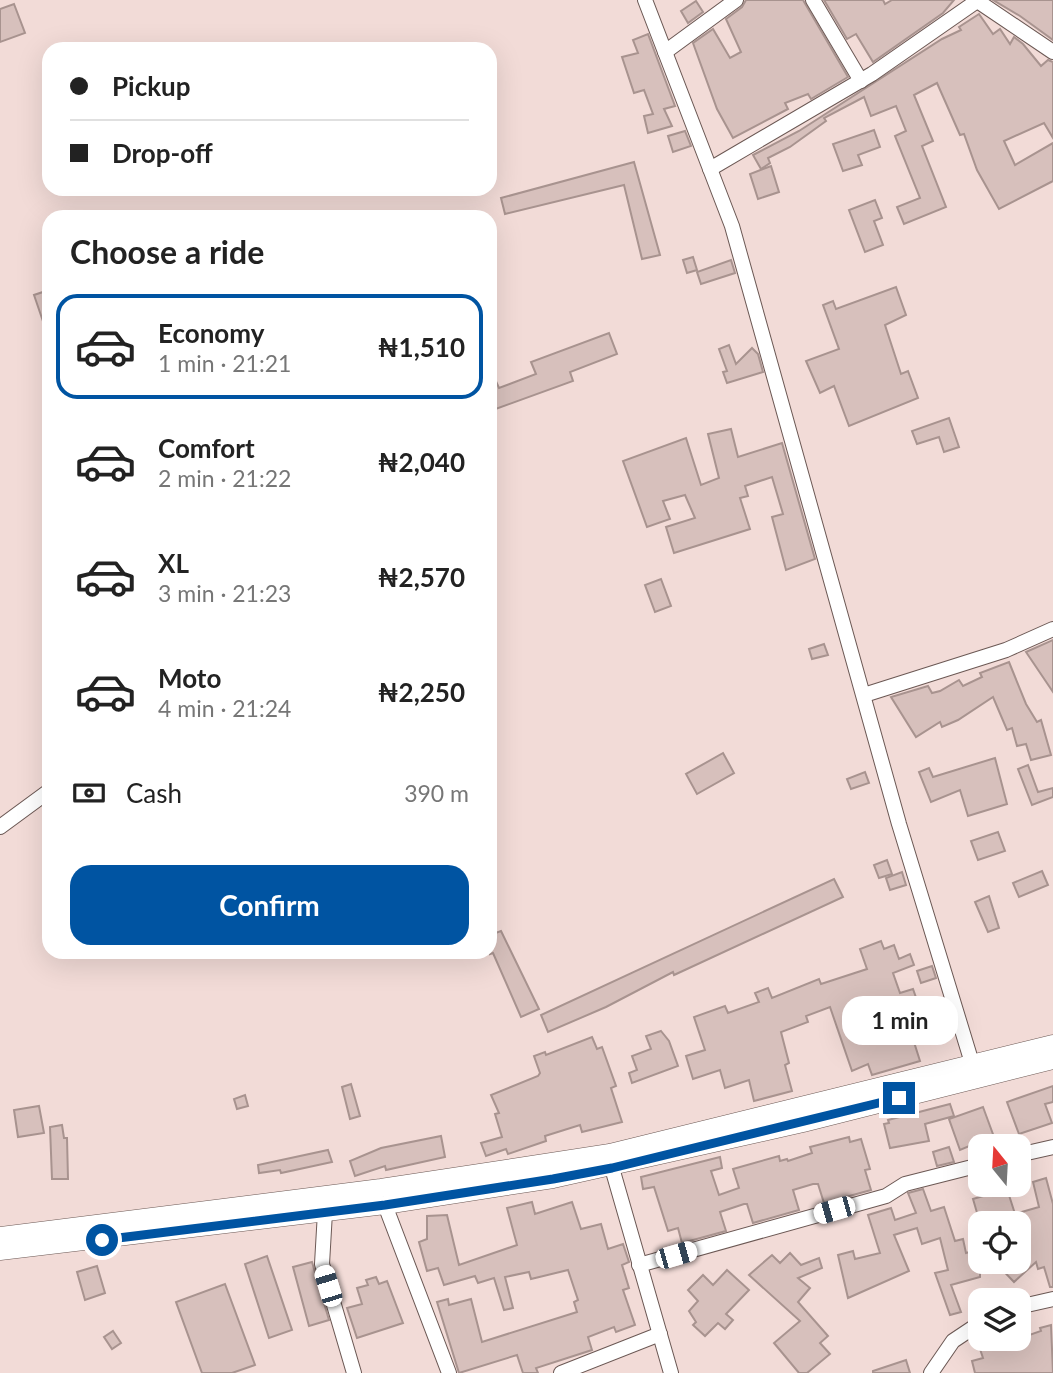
<!DOCTYPE html>
<meta charset="utf-8">
<style>
body{margin:0;font-family:Lato,sans-serif;background:#f6f6f6;color:#222;height:100vh;display:flex;flex-direction:column;font-size:26px;white-space:nowrap}
*{box-sizing:border-box;margin:0}
p{font-size:23px;color:#767676}
.icon{flex:none;width:38px;height:38px;fill:none;stroke:currentColor;stroke-width:2;stroke-linecap:round;stroke-linejoin:round}
.map{position:relative;flex:1;overflow:hidden}
.drawer{position:absolute;left:42px;top:210px;width:455px;height:749px;display:flex;flex-direction:column;background:#fff;border-radius:21px;box-shadow:0 7px 28px #0002}
.drawer>*{flex:none}
.banner{position:absolute;left:42px;top:42px;width:455px;height:154px;border-radius:21px;box-shadow:0 7px 28px #0002;display:grid;align-content:center;height:154px;padding:0 28px;background:#fff}
.needle{width:46px;rotate:342deg}
.fabs{position:absolute;left:968px;top:1134px;display:grid;gap:14px}
.fabs a{display:grid;place-items:center;width:63px;height:63px;border-radius:14px;background:#fff;box-shadow:0 7px 28px #0002;font-size:35px}
.end{position:absolute;width:32px;height:32px;margin:-16px;border:9px solid #0054a2;background:#fff;box-shadow:0 0 0 4px #fff}
.from{border-radius:50%}
.bubble{position:absolute;height:49px;border-radius:21px;background:#fff;box-shadow:0 7px 28px #0002;font-size:23px;font-weight:700;line-height:49px;text-align:center}
.car{position:absolute;width:21px;height:42px;margin:-21px -10px;border-radius:9px;box-shadow:0 0 5px 2px #0007;background:linear-gradient(#fff 24%,#345 0 40%,#fff 0 76%,#345 0 86%,#fff 0)}
.banner b{display:flex;align-items:center;gap:24px;height:66px;font-size:26px}
.banner b+b{border-top:2px solid #e0e0e0}
.banner i{width:18px;height:18px;background:#222}
ul{padding:0;list-style:none}
li{display:flex;align-items:center;gap:21px;height:105px;margin:0 14px 10px;padding:0 14px;border:4px solid transparent;border-radius:21px}
li div{flex:1}
li b{display:block;font-size:26px}
li em{font-style:normal;font-weight:700}
li.current{border-color:#0054a2}
li>.icon{width:63px;height:63px;stroke-width:1.5}
h2{padding:0 28px;font-size:32px;line-height:84px}
.pay{display:flex;align-items:center;gap:18px;height:77px;padding:0 28px;font-size:26px}
.pay p{margin-inline-start:auto}
.primary-button{display:flex;gap:14px;margin-top:auto;padding:14px 28px}
.primary-button a{flex:1;height:80px;border-radius:21px;background:#0054a2;color:#fff;font-size:28px;font-weight:700;line-height:80px;text-align:center}
.map>svg:first-child{display:block}
.building{fill:#d7c0bc;stroke:#a8938f;stroke-width:2}
.lines{fill:none;stroke-linecap:round;stroke-linejoin:round}
.minor-casing{stroke:#6b5854;stroke-width:16}
.tertiary-casing{stroke:#6b5854;stroke-width:19}
.minor{stroke:#fff;stroke-width:14}
.tertiary{stroke:#fff;stroke-width:18}
.route{stroke:#0054a2;stroke-width:9}
</style>
<div class="map">
<svg width="1053" height="1373" viewBox="0 0 1053 1373">
<rect width="100%" height="100%" fill="#f2dbd7"/>
<!-- building -->
<g class="building">
<path d="M746,0H803L848,77L811,99L808,94L785,103L788,109L733,138L717,109L693,43L713,29L730,58L741,52L726,19L742,7Z"/>
<path d="M824,0H883L885,4L892,0H954L943,13L873,62L856,34L847,39Z"/>
<path d="M993,0H1053V40L1020,16Z"/>
<path d="M696,1L703,12L688,23L681,11Z"/>
<path d="M14,4L25,33L0,42V9Z"/>
<path d="M979,14L993,34L1000,29L1010,44L1014,37L1023,44L1041,66L1048,60L1053,62V138L1044,123L1004,141L1015,165L1053,143V181L999,209L977,170L964,134L960,135L937,83L914,95L933,141L922,146L946,207L904,224L897,207L920,198L895,136L906,131L896,106L871,116L864,97L824,118L826,121L790,147L768,158L770,163L761,169L753,155L799,131L942,39L961,30L959,27Z"/>
<path d="M648,34L675,106L664,109L672,126L648,133L644,116L653,114L644,90L634,93L622,57L638,53L633,40Z"/>
<path d="M874,130L880,147L858,155L862,165L843,171L833,144Z"/>
<path d="M685,131L691,146L673,152L668,136Z"/>
<path d="M634,162L660,255L642,259L624,185L505,214L501,198Z"/>
<path d="M771,166L779,192L758,199L750,174Z"/>
<path d="M875,200L882,218L874,221L883,245L865,252L849,210Z"/>
<path d="M693,257L697,270L687,273L683,260Z"/>
<path d="M731,260L735,273L701,284L697,272Z"/>
<path d="M896,287L906,315L885,325L901,374L908,371L918,398L849,426L834,386L820,393L806,361L839,349L823,305L833,301L836,309Z"/>
<path d="M49,290V333H47L34,295Z"/>
<path d="M609,333L617,354L570,372L573,381L490,411V368L499,388L536,374L531,362Z"/>
<path d="M729,345L736,364L752,348L758,354L763,372L727,383L723,372L727,371L719,349Z"/>
<path d="M949,418L959,447L944,452L939,437L917,444L912,431Z"/>
<path d="M731,429L738,457L782,443L815,559L786,570L772,517L783,514L772,477L745,486L748,496L740,498L750,529L674,553L666,527L695,518L685,495L663,501L670,519L647,527L623,461L686,438L701,485L719,478L708,434Z"/>
<path d="M661,579L671,606L655,612L645,585Z"/>
<path d="M1053,640V692L1026,652Z"/>
<path d="M824,644L828,655L812,659L809,649Z"/>
<path d="M1009,662L1026,704L1037,722L1041,720L1051,755L1031,760L1026,744L1017,746L1012,728L1007,730L993,697L958,720L942,727L940,722L916,737L891,697L928,686L932,693L940,691L959,680L963,686L982,677L980,673Z"/>
<path d="M723,753L734,773L697,794L686,774Z"/>
<path d="M995,758L1007,804L968,816L960,790L931,802L919,772L929,768L933,777Z"/>
<path d="M1028,765L1038,792L1053,788V797L1032,805L1018,769Z"/>
<path d="M865,772L869,783L851,789L847,779Z"/>
<path d="M998,832L1005,851L978,860L971,841Z"/>
<path d="M887,860L892,874L879,878L874,865Z"/>
<path d="M1042,871L1048,885L1019,897L1013,883Z"/>
<path d="M902,872L906,885L890,890L886,878Z"/>
<path d="M834,879L843,897L674,975L673,972L606,1007L548,1032L541,1015Z"/>
<path d="M989,896L999,928L988,932L975,902Z"/>
<path d="M501,931L539,1009L521,1017L493,953L490,954V935Z"/>
<path d="M881,941L884,949L894,945L899,959L910,954L914,965L893,973L900,993L913,989L926,1026L941,1021L945,1031L914,1042L920,1061L872,1075L868,1064L852,1071L830,1007L806,1016L808,1022L781,1032L789,1063L785,1065L792,1091L754,1101L749,1080L725,1088L720,1070L693,1079L686,1056L705,1050L694,1017L725,1006L728,1013L759,1002L755,993L768,988L772,998L819,979L821,984L867,969L860,949Z"/>
<path d="M932,966L936,978L921,983L917,971Z"/>
<path d="M661,1031L669,1041L678,1066L632,1083L629,1073L637,1070L632,1056L651,1049L646,1036Z"/>
<path d="M592,1037L597,1049L602,1047L616,1086L611,1088L622,1122L582,1132L580,1125L545,1136L546,1141L508,1154L506,1149L486,1156L481,1143L502,1137L495,1114L499,1113L491,1095L538,1076L540,1073L534,1056L545,1052L546,1055Z"/>
<path d="M351,1084L360,1116L350,1119L342,1087Z"/>
<path d="M1053,1086V1102L1045,1104L1052,1123L1019,1134L1007,1102Z"/>
<path d="M245,1095L248,1106L237,1109L234,1099Z"/>
<path d="M950,1104L954,1116L925,1124L929,1141L890,1148L884,1124L889,1123L888,1120Z"/>
<path d="M39,1106L44,1133L18,1137L14,1110Z"/>
<path d="M983,1107L994,1137L987,1140L989,1146L974,1144L960,1150L949,1119Z"/>
<path d="M62,1125L64,1138H67L68,1179H52L50,1127Z"/>
<path d="M441,1136L445,1157L386,1170L385,1166L355,1176L350,1161L381,1148Z"/>
<path d="M849,1137L850,1142L861,1139L870,1169L865,1170L871,1190L824,1203L818,1184H813L793,1190L799,1210L753,1223L747,1204H744L720,1212L726,1231L682,1243L678,1228L668,1231L654,1187L643,1189L641,1177L720,1157L722,1168L711,1171L719,1195L739,1188L733,1169L779,1156L780,1161L787,1159L788,1161L812,1153L810,1147Z"/>
<path d="M949,1147L954,1162L937,1166L933,1152Z"/>
<path d="M328,1150L332,1162L281,1173L280,1170L259,1173L258,1165Z"/>
<path d="M1046,1178L1053,1204V1287H1050L1044,1267L1038,1269L1036,1262L1014,1282L995,1262H1018V1213L1039,1207L1033,1182Z"/>
<path d="M923,1189L931,1211L944,1207L955,1241L963,1239L966,1253L980,1249V1277L951,1285L961,1312L950,1315L935,1273L948,1270L940,1238L922,1244L917,1228L894,1235L909,1271L848,1298L838,1255L853,1251L855,1259L880,1253L868,1215L891,1208L895,1220L916,1213L908,1193Z"/>
<path d="M1007,1189L1016,1217L995,1223H980L973,1199Z"/>
<path d="M532,1202L535,1214L572,1202L581,1229L601,1224L608,1249L623,1244L629,1262L622,1265L629,1288L623,1290L635,1325L616,1332L614,1327L588,1337L592,1350L536,1368L538,1373H523L517,1355L459,1373L437,1302L448,1299L449,1305L471,1299L482,1342L577,1312L574,1302L578,1300L568,1270L531,1279L529,1272L505,1277L513,1308L504,1310L494,1278L478,1283L475,1276L444,1285L438,1268L427,1271L419,1242L427,1239V1216L447,1215L459,1265L517,1245L507,1208Z"/>
<path d="M790,1253L801,1265L819,1258L822,1268L798,1278L810,1288L798,1302L828,1336L820,1343L830,1354L807,1373H799L774,1343L800,1321L749,1275L772,1255L780,1263Z"/>
<path d="M267,1256L292,1330L269,1338L245,1264Z"/>
<path d="M312,1262L329,1320L309,1326L293,1267Z"/>
<path d="M97,1266L105,1293L85,1300L77,1272Z"/>
<path d="M727,1270L749,1290L726,1314L733,1320L725,1329L718,1323L705,1336L693,1325L696,1322L689,1311L698,1301L688,1290L703,1275L713,1285Z"/>
<path d="M376,1277L379,1284L387,1281L403,1323L357,1338L347,1308L362,1304L357,1288L368,1285L366,1280Z"/>
<path d="M225,1284L255,1365L232,1373H202L176,1302Z"/>
<path d="M1051,1325L1053,1373H975L972,1361L983,1358L980,1349L1003,1343L1002,1339H1018L1041,1331L1040,1328Z"/>
<path d="M113,1331L121,1343L112,1349L104,1337Z"/>
<path d="M906,1360L910,1373H873V1371Z"/>
</g>
<g class="lines">
<defs>
<g id="minor">
<path d="M645,0L732,226L899,824L972,1063"/>
<path d="M813,0L861,81"/>
<path d="M976,0L1053,52"/>
<path d="M665,52L736,0"/>
<path d="M710,169L872,74L977,1"/>
<path d="M864,695L1006,650L1053,629"/>
<path d="M0,827L49,791"/>
<path d="M1018,1155L1053,1147"/>
<path d="M612,1168L671,1373"/>
<path d="M385,1205L449,1373"/>
<path d="M325,1212L322,1264L354,1373"/>
<path d="M639,1265L886,1196L905,1184L980,1165"/>
<path d="M1018,1307L1053,1299"/>
<path d="M561,1373L660,1334"/>
<path d="M931,1373L953,1341L980,1323"/>
</g>
<g id="tertiary">
<path d="M0,1236L381,1188L610,1153L1053,1044"/>
<path d="M0,1251L385,1205L553,1179L803,1123L1053,1060"/>
</g>
</defs>
<!-- minor casing -->
<use href="#minor" class="minor-casing"/>
<!-- tertiary casing -->
<use href="#tertiary" class="tertiary-casing"/>
<!-- minor -->
<use href="#minor" class="minor"/>
<!-- tertiary -->
<use href="#tertiary" class="tertiary"/>
</g>
<g class="lines">
<!-- route -->
<path class="route" d="M102,1240L385,1205L553,1179L612,1168L899,1098"/>
</g>
</svg>
<div class="fabs">
<a><svg class="needle" viewBox="-14 -14 28 28"><path d="M0-13l5 13h-10z" fill="#e53935"/><path d="M0 13l5-13h-10z" fill="#767676"/></svg></a>
<a><svg class="icon" aria-label="locate" viewBox="0 0 24 24"><circle cx="12" cy="12" r="6"/><path d="M12 2v4M12 18v4M2 12h4M18 12h4"/></svg></a>
<a><svg class="icon" aria-label="layers" viewBox="0 0 24 24"><path d="M12 4l9 5-9 5-9-5zM3 14l9 5 9-5"/></svg></a>
</div>
<i class="end from" style="left:102px;top:1240px"></i>
<i class="end" style="left:899px;top:1098px"></i>
<div class="bubble" style="left:842px;top:996px;width:116px">1 min</div>
<i class="car" style="left:834px;top:1210px;rotate:254deg"></i>
<i class="car" style="left:676px;top:1255px;rotate:74deg"></i>
<i class="car" style="left:328px;top:1286px;rotate:343deg"></i>
<div class="banner">
<b><i class="from"></i>Pickup</b>
<b><i></i>Drop-off</b>
</div>
<section class="drawer">
<h2>Choose a ride</h2>
<ul>
<li class="current"><svg class="icon" aria-label="car" viewBox="0 0 24 24"><path d="M5 17H2v-5l4-1 3-4h7l3 4 3 1v5h-3M9 17h6M6 11h13"/><circle cx="7" cy="17" r="2"/><circle cx="17" cy="17" r="2"/></svg><div><b>Economy</b><p>1 min · 21:21</p></div><em>₦1,510</em></li>
<li><svg class="icon" aria-label="car" viewBox="0 0 24 24"><path d="M5 17H2v-5l4-1 3-4h7l3 4 3 1v5h-3M9 17h6M6 11h13"/><circle cx="7" cy="17" r="2"/><circle cx="17" cy="17" r="2"/></svg><div><b>Comfort</b><p>2 min · 21:22</p></div><em>₦2,040</em></li>
<li><svg class="icon" aria-label="car" viewBox="0 0 24 24"><path d="M5 17H2v-5l4-1 3-4h7l3 4 3 1v5h-3M9 17h6M6 11h13"/><circle cx="7" cy="17" r="2"/><circle cx="17" cy="17" r="2"/></svg><div><b>XL</b><p>3 min · 21:23</p></div><em>₦2,570</em></li>
<li><svg class="icon" aria-label="car" viewBox="0 0 24 24"><path d="M5 17H2v-5l4-1 3-4h7l3 4 3 1v5h-3M9 17h6M6 11h13"/><circle cx="7" cy="17" r="2"/><circle cx="17" cy="17" r="2"/></svg><div><b>Moto</b><p>4 min · 21:24</p></div><em>₦2,250</em></li>
</ul>
<div class="pay"><svg class="icon" aria-label="cash" viewBox="0 0 24 24"><path d="M3 7h18v10H3z"/><circle cx="12" cy="12" r="2"/></svg>Cash<p>390 m</p></div>
<div class="primary-button"><a>Confirm</a></div>
</section>
</div>
